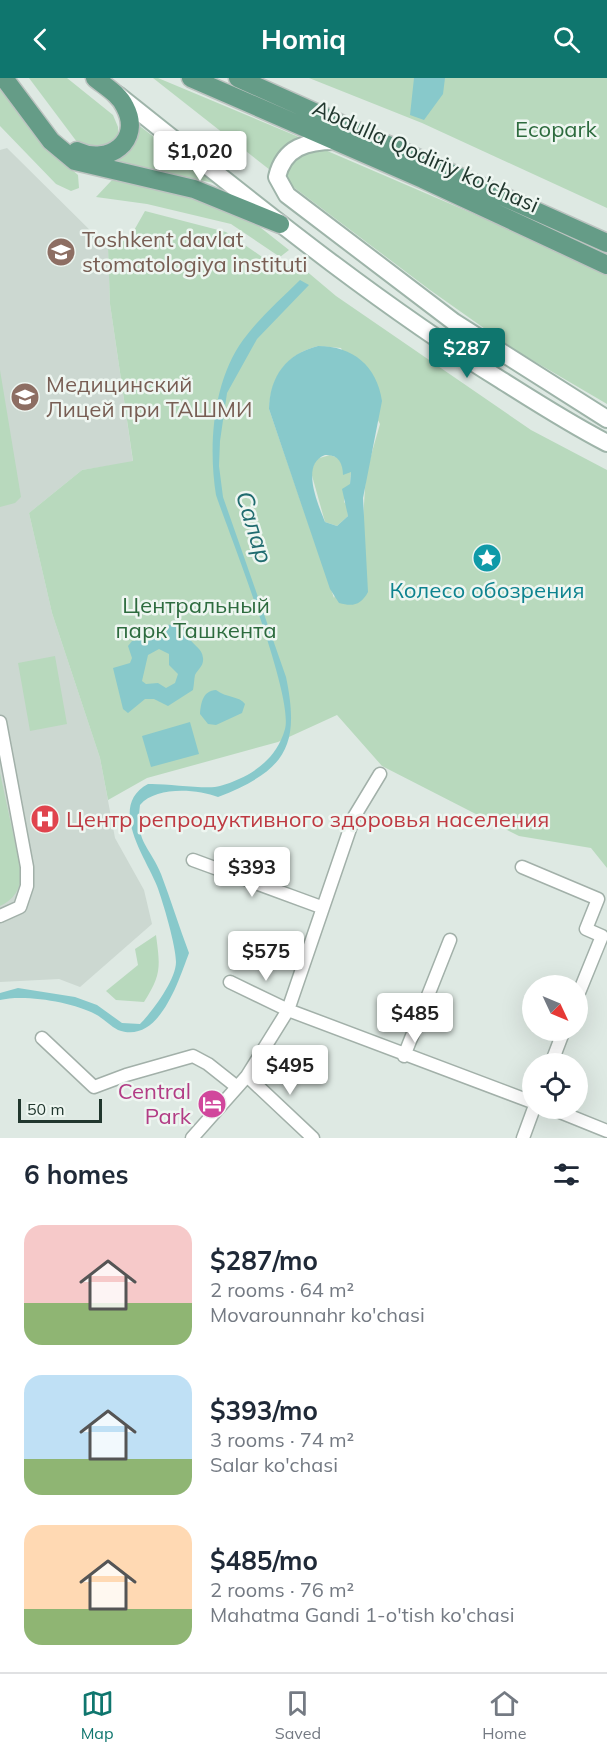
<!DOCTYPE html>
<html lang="en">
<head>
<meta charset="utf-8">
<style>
  body { margin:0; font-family:Mulish,sans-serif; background:#f2f2f3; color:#1f2937; height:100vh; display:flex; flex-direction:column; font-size:22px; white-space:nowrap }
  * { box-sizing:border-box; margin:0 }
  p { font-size:20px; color:#747a83 }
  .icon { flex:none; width:33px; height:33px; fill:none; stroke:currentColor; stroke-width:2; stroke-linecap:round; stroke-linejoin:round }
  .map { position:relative; height:1060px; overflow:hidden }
  .drawer { display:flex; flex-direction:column; background:#fff; flex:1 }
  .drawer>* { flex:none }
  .needle { width:39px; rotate:134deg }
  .tools { position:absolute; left:522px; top:897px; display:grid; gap:12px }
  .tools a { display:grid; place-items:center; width:66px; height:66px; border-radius:50%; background:#fff; box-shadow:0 6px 24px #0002; font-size:30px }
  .scale { position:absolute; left:18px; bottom:15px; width:84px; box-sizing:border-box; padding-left:6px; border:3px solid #21372e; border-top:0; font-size:16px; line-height:21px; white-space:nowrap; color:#21372e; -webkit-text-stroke:4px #eef6f1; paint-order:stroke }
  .price { position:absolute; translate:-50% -51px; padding:0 14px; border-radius:6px; background:#fff; color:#222; font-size:20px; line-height:39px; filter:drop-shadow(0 2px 3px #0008) }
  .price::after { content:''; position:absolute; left:50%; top:36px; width:18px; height:14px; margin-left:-9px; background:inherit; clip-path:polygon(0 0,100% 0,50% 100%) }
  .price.current { background:#0f766e; color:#fff }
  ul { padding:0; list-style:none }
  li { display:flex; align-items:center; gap:18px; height:150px; padding:0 24px }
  li span { display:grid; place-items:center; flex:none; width:168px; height:120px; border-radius:18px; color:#555 }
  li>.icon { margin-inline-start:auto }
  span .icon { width:72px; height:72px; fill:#fffc; stroke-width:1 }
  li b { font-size:26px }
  h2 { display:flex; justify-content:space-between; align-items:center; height:72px; padding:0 24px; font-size:26px }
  header { display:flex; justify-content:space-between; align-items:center; height:78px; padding:0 24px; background:#0f766e; color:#fff; font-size:27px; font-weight:700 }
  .tab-bar { display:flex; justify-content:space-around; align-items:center; height:84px; border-top:2px solid #e0e1e3; background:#fff; font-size:16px; color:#747a83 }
  .tab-bar a { display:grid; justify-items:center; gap:3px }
  .tab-bar .current { color:#0f766e }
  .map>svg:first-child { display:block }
  .built { fill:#ccd8d1 }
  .green { fill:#b8d9bd; fill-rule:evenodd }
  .water { fill:#88c9cb; fill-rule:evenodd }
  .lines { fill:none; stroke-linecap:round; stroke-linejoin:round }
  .street-casing { stroke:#a2b0a9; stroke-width:15 }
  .secondary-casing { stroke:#9eb4a9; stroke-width:20 }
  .primary-casing { stroke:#bcc3c0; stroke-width:21 }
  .street { stroke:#fff; stroke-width:12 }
  .secondary { stroke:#fff; stroke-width:16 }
  .primary { stroke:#659c87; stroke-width:18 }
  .labels { text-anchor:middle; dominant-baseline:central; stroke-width:5; stroke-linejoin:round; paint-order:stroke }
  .park-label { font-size:22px; fill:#2d6b3e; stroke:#eef6f1 }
  .street-label { font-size:22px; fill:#21372e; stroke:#eef6f1 }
  .education-label { font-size:22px; fill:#785e54; stroke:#eef6f1; text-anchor:start }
  .culture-label { font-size:22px; fill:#0d838f; stroke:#eef6f1 }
  .health-label { font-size:22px; fill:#be3a42; stroke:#eef6f1; text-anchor:start }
  .hotel-label { font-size:22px; fill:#b23c85; stroke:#eef6f1; text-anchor:end }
  .water-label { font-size:24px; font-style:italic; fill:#1f6b6f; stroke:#eef6f1 }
</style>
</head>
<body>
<header><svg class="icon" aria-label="back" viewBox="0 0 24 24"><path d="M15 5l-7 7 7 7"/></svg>Homiq<svg class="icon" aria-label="search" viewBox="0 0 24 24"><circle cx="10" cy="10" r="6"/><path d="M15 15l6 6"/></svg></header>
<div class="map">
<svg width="607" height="1060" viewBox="0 0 607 1060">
  <rect width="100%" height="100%" fill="#dee9e3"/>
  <path class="built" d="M 7,70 L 108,170 L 110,226 L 133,384 L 82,392 L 29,435 L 52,535 L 100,680 L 115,760 L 144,812 L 152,846 L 80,909 L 59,901 L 0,904 L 0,72 Z"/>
  <path class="green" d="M 29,0 L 67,0 L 113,37 L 118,49 L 118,58 L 107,70 L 89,69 L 77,64 Z
    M 153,0 L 158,0 L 306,62 L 272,88 L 270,92 Z
    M 309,0 L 607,0 L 607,130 L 422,45 Z
    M 0,10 L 61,82 L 78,97 L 79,110 L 71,113 L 56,106 L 0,48 Z
    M 137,46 L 214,105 L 109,83 C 129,80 132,63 137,46 Z
    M 325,72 L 607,193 L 607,326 L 515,272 L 430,212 L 284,102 C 288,81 306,74 325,72 Z
    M 112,102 L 210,124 L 256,146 L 289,172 L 280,179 L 231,146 L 147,126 L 96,119 Z
    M 145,133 L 226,154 L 281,192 L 298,186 L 336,218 L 531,352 L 607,392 L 607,790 L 591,770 L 519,758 L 382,688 L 337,637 L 278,664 L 147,700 L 108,722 L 100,680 L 52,535 L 29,435 L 82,392 L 133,383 L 110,226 L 108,170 L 120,163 L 128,163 ZM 318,268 L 341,270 L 380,346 L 366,395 L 363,442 L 334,520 L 269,331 C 271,299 286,276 318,268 Z
    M 0,292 L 21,419 L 15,425 L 0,429 Z
    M 330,377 L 338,380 L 346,393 L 351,393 L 350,407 L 345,411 L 344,424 L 347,427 L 348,438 L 337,448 L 325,444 L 311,394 L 316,381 Z
    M 55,578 L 67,646 L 30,653 L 18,585 Z
    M 0,695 L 22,797 C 20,811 14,822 0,828 Z
    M 156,857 C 160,888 162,896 144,924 L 116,922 L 106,913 L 138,887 L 135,871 Z"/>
  <path class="water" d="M 414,0 L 445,0 L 443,16 L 424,42 L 410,37 Z
    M 300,202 L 309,207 L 257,261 L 227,315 L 220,363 L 219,388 L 223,419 L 286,599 C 301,670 284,693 218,719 C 197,711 156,708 140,727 C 135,765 149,767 161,796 C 171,822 179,849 189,875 C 178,904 159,967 118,952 C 110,948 103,940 95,936 C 73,924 24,916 0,922 L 0,915 L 18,910 L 75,919 L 97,927 L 122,945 L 140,946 C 152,934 176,902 176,884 C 176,868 163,824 157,808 C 146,780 107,728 148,706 C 165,705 208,712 220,708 C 250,699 276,683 285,651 C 294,618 230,458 216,417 C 208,368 213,303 243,262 C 259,240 281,221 300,202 Z
    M 318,268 C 353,268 377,288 382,323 L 363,420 L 368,514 C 361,527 353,529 339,525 L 330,511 L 269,331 C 270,298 286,276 318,268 ZM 325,377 C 338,376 343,385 343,397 L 351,394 L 350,406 L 342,411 L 348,438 L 337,448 L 325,444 C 318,426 300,386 325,377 Z
    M 168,547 C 182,546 185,551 190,561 C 194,568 202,570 203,580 C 204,588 198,591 195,597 C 194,602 194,607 193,612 L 168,628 L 154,621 L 145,621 L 128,635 L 123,631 L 113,590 L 130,585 L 132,580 L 128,568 L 132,563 L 152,560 ZM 159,571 L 169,576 L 169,587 L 178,596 L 175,605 L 166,610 L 158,605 L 146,606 L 142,603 L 148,577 Z
    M 216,612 C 226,620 240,618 245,626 L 242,635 L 216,647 L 208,646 L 200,636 C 201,624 203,613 216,612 Z
    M 190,644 L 199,676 L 151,689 L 142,658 Z"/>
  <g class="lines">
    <g class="street-casing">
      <path id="street" d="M 0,644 L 27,789 L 27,808 L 20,829 L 0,838
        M 193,782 L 321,829
        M 522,789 L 598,821 L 586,851 L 602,858 L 578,917
        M 230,904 L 288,932 L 532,1024
        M 42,960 L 94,1009 L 126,997 L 193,978 L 208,986 L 237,1009
        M 404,978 L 450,862
        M 551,986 L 564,952
        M 247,998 L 313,1060
        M 550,1030 L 607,1053
        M 192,1060 L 247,998 L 288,932 L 354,739 L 380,696
        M 523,1060 L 534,1030"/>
    </g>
    <g class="secondary-casing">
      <path id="secondary" d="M 118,17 C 243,116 366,218 501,302 C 536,324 570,346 607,365
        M 335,63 C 307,63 284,69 277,99 L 287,117 L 454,244 L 607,341"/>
    </g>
    <g class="primary-casing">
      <path id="primary" d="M 4,0 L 51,63 L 75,83 L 194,111 L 280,146
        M 191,0 L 423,101 L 607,187
        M 238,0 L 607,165
        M 77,73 C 108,88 143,63 125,29 C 119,16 106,9 95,0"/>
    </g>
    <use href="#street" class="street"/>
    <use href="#secondary" class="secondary"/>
    <use href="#primary" class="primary"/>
  </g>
  <defs>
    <g id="university-disc" transform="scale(1.5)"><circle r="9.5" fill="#8d6e63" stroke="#eef6f1"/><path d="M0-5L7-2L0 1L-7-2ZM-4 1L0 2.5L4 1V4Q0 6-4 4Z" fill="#fff"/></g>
    <g id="sight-disc" transform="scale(1.5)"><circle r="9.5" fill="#0f9aa8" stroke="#eef6f1"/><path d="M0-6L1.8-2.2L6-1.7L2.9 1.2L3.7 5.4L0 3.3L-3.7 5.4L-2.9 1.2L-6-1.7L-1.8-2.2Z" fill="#fff"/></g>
    <g id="hospital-disc" transform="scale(1.5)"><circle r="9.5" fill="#e0444e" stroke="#eef6f1"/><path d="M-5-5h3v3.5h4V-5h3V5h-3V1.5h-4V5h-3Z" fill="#fff"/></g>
    <g id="hotel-disc" transform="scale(1.5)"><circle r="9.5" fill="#d1479c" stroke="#eef6f1"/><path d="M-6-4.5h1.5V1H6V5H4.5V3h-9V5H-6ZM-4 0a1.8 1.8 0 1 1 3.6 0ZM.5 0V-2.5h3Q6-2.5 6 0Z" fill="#fff"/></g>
  </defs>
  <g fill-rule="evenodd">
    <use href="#university-disc" x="61" y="174"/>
    <use href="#university-disc" x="25" y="319"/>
    <use href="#sight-disc" x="487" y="480"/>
    <use href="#hospital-disc" x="45" y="741"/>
    <use href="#hotel-disc" x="212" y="1026"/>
  </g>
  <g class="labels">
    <g class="park-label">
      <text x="556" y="51">Ecopark</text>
      <text x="196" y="527">Центральный<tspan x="196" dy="25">парк Ташкента</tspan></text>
    </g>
    <g class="street-label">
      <text transform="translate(426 78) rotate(24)">Abdulla Qodiriy ko'chasi</text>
    </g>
    <g class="education-label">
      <text x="82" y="161">Toshkent davlat<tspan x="82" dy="25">stomatologiya instituti</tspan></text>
      <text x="46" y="306">Медицинский<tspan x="46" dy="25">Лицей при ТАШМИ</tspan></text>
    </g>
    <g class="culture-label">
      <text x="487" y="512">Колесо обозрения</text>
    </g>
    <g class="health-label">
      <text x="66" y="741">Центр репродуктивного здоровья населения</text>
    </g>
    <g class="hotel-label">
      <text x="191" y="1013">Central<tspan x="191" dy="25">Park</tspan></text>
    </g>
    <g class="water-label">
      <text transform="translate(255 449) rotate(73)">Салар</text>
    </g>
  </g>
</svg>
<div class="tools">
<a><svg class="needle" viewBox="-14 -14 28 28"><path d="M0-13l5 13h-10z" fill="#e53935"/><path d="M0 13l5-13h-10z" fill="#747a83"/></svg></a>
<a><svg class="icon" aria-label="locate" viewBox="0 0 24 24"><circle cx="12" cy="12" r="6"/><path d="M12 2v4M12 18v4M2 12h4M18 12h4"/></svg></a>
</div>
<div class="scale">50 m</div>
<b class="price" style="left:200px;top:104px">$1,020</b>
<b class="price current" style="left:467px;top:301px">$287</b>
<b class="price" style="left:252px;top:820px">$393</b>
<b class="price" style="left:266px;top:904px">$575</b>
<b class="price" style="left:415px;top:966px">$485</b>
<b class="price" style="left:290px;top:1018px">$495</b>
</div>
<section class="drawer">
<h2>6 homes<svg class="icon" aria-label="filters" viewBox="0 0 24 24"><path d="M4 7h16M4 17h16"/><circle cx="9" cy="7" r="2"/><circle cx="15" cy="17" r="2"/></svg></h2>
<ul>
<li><span style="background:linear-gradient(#f6c9c9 65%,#8fb573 0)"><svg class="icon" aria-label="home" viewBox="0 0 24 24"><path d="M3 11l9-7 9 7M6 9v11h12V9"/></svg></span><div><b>$287/mo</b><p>2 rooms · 64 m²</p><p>Movarounnahr ko'chasi</p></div></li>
<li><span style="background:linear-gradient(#bfe0f5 70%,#8fb573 0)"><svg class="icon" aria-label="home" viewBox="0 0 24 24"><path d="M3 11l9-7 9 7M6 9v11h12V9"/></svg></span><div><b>$393/mo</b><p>3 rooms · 74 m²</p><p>Salar ko'chasi</p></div></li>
<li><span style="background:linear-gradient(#ffd9b3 70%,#8fb573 0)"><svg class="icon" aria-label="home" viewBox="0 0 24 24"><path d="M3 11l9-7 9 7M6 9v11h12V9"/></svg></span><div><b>$485/mo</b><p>2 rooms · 76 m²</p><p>Mahatma Gandi 1-o'tish ko'chasi</p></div></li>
</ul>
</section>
<nav class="tab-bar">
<a class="current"><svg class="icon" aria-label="map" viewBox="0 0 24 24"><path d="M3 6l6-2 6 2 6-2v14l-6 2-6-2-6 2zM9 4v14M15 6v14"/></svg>Map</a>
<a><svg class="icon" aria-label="saved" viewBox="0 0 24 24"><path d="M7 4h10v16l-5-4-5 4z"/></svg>Saved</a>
<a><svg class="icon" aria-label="home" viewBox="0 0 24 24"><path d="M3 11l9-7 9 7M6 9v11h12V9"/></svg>Home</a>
</nav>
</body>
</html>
